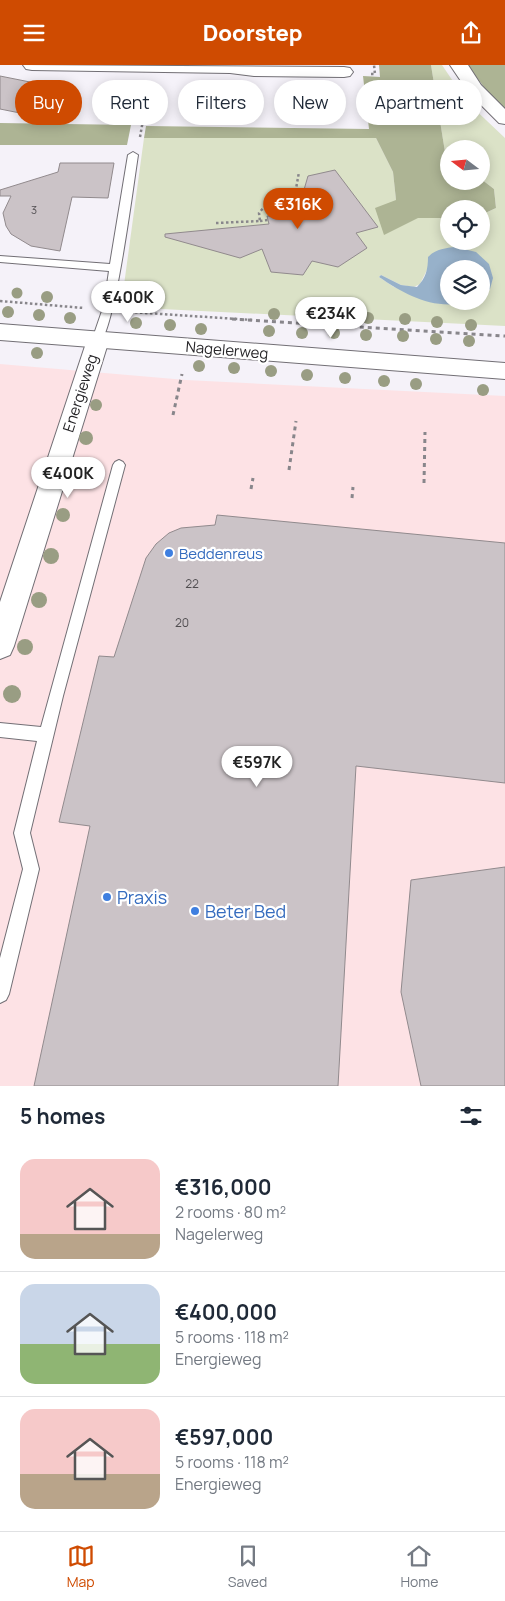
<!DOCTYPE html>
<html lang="en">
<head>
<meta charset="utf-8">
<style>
  body { margin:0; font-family:Manrope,sans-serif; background:#f6f6f7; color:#1f2937; height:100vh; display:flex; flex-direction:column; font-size:19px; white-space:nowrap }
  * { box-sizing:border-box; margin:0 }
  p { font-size:16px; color:#747a83 }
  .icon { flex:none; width:28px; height:28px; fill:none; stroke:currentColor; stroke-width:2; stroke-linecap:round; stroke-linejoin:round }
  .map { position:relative; height:1021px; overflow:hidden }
  .panel { display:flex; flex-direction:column; background:#fff; flex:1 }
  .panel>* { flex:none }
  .hud { position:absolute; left:15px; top:15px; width:475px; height:45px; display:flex; gap:10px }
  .needle { width:32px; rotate:286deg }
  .fabs { position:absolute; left:440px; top:75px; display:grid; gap:10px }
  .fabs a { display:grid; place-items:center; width:50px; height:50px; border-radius:50%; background:#fff; box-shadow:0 2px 12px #0003; font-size:25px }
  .price { position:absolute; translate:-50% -42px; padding:0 11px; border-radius:18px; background:#fff; color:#222; font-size:16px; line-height:32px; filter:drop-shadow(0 1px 2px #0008) }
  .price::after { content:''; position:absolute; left:50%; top:30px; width:15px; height:11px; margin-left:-8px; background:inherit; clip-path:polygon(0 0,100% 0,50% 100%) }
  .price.selected { background:#cf4b01; color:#fff }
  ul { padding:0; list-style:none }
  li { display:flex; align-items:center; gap:15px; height:125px; padding:0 20px }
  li+li { border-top:1px solid #e0e1e3 }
  li span { display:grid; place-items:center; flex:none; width:140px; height:100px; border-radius:15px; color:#555 }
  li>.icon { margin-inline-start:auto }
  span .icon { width:60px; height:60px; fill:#fffc; stroke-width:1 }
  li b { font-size:21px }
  h2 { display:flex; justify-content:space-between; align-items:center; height:60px; padding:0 20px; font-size:21px }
  .pill { padding:0 18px; border-radius:22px; background:#fff; box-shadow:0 2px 12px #0003; font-size:18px; line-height:45px }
  .pill.selected { background:#cf4b01; color:#fff }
  header { display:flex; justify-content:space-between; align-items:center; height:65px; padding:0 20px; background:#cf4b01; color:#fff; font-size:22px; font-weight:800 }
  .tab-bar { display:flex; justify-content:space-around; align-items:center; height:70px; border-top:1px solid #e0e1e3; background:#fff; font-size:14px; color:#747a83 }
  .tab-bar a { display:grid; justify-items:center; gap:2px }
  .tab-bar .selected { color:#cf4b01 }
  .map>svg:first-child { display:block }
  .industrial { fill:#fde2e5 }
  .green { fill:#dbe2c7; fill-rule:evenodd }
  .forest { fill:#adb494 }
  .water { fill:#97b1ca }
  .building { fill:#cbc3c7; stroke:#918a8d }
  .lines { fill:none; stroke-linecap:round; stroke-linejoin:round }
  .lane-casing { stroke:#726f75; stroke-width:2 }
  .street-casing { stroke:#726f75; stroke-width:2 }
  .secondary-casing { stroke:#726f75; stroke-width:2 }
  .path-far1 { stroke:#88868b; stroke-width:2.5; stroke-dasharray:2.5 2.5; stroke-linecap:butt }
  .path { stroke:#88868b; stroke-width:3; stroke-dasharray:4 4; stroke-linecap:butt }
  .lane { fill:#fff; fill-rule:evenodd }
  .street { fill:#fff; fill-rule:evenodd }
  .secondary { fill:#fff; fill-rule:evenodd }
  .tree { fill:#999d83 }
  .shop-dot { fill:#3f7fe0; stroke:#fff; stroke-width:2 }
  .labels { text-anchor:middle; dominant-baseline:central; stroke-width:4.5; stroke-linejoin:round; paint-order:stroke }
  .far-number-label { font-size:11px; fill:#504d50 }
  .number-label { font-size:12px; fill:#504d50 }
  .street-label { font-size:15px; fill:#272629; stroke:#fff }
  .shop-label { font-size:15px; fill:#366cbe; stroke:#fff; text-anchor:start }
  .near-shop-label { font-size:18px; fill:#366cbe; stroke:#fff; text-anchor:start }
</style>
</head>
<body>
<header><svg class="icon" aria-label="menu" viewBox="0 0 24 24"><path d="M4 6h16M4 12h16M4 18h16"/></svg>Doorstep<svg class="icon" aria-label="share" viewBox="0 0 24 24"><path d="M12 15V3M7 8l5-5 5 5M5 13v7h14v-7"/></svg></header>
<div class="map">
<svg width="505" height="1021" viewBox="0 0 505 1021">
  <rect width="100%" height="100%" fill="#f5f2f9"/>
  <path class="industrial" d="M 0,299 L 186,315 L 505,331 L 505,1021 L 0,1021 Z"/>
  <path class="green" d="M 431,0 L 442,0 L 467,37 L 505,73 L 505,261 L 121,242 L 144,73 L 376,73 L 393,107 L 396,135 L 418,153 L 449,153 L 449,176 L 481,176 L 481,150 L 496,143 L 494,124 L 481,114 L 481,84 L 449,84 L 449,90 L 445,87 ZM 489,199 L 490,224 L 481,232 L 481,236 L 470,236 L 458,240 L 394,222 L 379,212 L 381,210 L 401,220 L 414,222 L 420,219 L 428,203 Z"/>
  <path class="forest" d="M 379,0 L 431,0 L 445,87 L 449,90 L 449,116 L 481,116 L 481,114 L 494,124 L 496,143 L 481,150 L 481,144 L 449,144 L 449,153 L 418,153 L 384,170 L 375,143 L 396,135 L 393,107 L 376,73 L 144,73 L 146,61 L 369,64 L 363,11 L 380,12 Z
    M 467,0 L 505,0 L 505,44 L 491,31 Z
    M 0,58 L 131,60 L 127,80 L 0,80 Z"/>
  <path class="water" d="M 456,182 L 476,187 L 489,199 L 493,213 L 490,224 L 481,232 L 481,204 L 449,204 L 449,236 L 470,236 C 437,247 405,230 379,212 L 381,210 L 401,220 L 417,222 C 426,213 428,204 428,192 C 436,184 445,183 456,182 Z"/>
  <path class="building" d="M 0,11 L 45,20 L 20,48 L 0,44 Z
    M 60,98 L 114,98 L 108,133 L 72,132 L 60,186 L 31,181 L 11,169 L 6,161 L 3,148 L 11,131 L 0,131 L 0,125 L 58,107 Z
    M 335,105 L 378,162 L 356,168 L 367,183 L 338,202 L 312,196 L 303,210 L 271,207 L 262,184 L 240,193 L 165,172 L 165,169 L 269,159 L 267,151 L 287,152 L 286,140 L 299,142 L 308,111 Z
    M 217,450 L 505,478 L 505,718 L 356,701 L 338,1021 L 34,1021 L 90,761 L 59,757 L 99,591 L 114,592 L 146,493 L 156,479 L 169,468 L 181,463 L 215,460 Z
    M 505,802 L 505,1021 L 421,1021 L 401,927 L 411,815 Z"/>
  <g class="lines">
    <g class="lane-casing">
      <path id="lane" d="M 133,87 L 138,90 C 134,115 114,274 98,279 L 92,275 L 104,240 L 109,206 L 0,197 L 0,191 L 110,199 L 128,90 Z
        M 119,395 L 123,397 L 125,400 L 63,631 L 30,768 L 39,804 L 9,929 L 6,935 L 0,938 L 0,893 L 23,804 L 14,768 L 37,676 L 0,672 L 0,658 L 41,662 L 113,400 L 115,397 Z"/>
    </g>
    <g class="street-casing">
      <path id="street" d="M 23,0 L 344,2 L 350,3 L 353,7 L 350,11 L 344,12 L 254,11 L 230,8 L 32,5 L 26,4 Z
        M 98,267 L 106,269 L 109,275 L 14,581 L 10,590 L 0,594 L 0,537 L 87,275 L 90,269 Z"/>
    </g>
    <g class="secondary-casing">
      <path id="secondary" d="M 450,0 L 468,0 L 481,20 L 505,44 L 505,59 L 499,58 L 469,28 Z
        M 0,259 L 505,298 L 505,314 L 0,275 Z"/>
    </g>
    <path class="path-far1" d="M 371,9 L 375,9 L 374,0
      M 140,72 L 148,27
      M 260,156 L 268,155
      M 216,158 L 260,156 L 259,148 C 268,136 280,134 294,135 L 299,107
      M 0,236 L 84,243
      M 130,247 L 253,255"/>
    <path class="path" d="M 232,254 L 505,271
      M 173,350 L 182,309
      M 289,405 L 296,356
      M 424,418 L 425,367
      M 251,424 L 253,413
      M 352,433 L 353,422"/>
    <use href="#lane" class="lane"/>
    <use href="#street" class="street"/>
    <use href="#secondary" class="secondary"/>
  </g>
  <g class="tree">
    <circle cx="17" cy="228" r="5.5"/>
    <circle cx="47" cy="232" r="6"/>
    <circle cx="8" cy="247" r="6"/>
    <circle cx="274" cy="249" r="6"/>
    <circle cx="301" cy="249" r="6"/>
    <circle cx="39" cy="250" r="6"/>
    <circle cx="336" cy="250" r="6"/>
    <circle cx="70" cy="253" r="6"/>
    <circle cx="368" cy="253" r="6"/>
    <circle cx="405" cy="254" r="6"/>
    <circle cx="437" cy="257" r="6"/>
    <circle cx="136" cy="258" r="6"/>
    <circle cx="170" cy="260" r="6"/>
    <circle cx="471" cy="260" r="6"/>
    <circle cx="201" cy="264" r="6"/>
    <circle cx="269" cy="266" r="6"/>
    <circle cx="302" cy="268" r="6"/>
    <circle cx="334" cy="268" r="6"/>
    <circle cx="366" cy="270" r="6"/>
    <circle cx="403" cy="271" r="6"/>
    <circle cx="436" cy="274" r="6"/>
    <circle cx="469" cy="276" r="6"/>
    <circle cx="37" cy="288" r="6"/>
    <circle cx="199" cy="301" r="6"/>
    <circle cx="234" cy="303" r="6"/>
    <circle cx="271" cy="306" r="6"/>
    <circle cx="307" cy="310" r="6"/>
    <circle cx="345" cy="313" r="6"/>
    <circle cx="384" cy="316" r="6"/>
    <circle cx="416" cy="319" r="6"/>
    <circle cx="483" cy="325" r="6"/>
    <circle cx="96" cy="340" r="6"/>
    <circle cx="86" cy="373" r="7"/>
    <circle cx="76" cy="407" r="7"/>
    <circle cx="63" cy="450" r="7"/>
    <circle cx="51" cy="491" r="8"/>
    <circle cx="39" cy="535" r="8"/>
    <circle cx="25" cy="582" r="8"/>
    <circle cx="12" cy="629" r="9"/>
  </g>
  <g class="shop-dot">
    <circle cx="169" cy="488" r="5"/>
    <circle cx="107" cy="832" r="5"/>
    <circle cx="195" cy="846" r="5"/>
  </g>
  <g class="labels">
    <g class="far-number-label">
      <text x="34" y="144">3</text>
    </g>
    <g class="number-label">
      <text x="192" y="518">22</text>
      <text x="182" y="557">20</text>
    </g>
    <g class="street-label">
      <text transform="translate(227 285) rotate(5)">Nagelerweg</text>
      <text transform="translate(80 328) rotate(-72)">Energieweg</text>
    </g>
    <g class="shop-label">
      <text x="179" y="488">Beddenreus</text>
    </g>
    <g class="near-shop-label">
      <text x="117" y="832">Praxis</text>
      <text x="205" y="846">Beter Bed</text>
    </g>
  </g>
</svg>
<div class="fabs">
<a><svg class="needle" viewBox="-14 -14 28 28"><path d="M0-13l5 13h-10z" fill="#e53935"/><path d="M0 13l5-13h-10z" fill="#747a83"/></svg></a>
<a><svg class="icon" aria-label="locate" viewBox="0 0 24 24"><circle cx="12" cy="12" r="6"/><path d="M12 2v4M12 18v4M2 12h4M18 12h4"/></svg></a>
<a><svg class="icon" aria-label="layers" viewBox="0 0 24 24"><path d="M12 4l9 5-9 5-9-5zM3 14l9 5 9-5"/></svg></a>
</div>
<b class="price selected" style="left:298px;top:165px">€316K</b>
<b class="price" style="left:128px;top:258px">€400K</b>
<b class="price" style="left:331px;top:274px">€234K</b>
<b class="price" style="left:68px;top:434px">€400K</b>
<b class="price" style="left:257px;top:723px">€597K</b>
<div class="hud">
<a class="pill selected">Buy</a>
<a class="pill">Rent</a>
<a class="pill">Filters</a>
<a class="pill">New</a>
<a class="pill">Apartment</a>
</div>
</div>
<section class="panel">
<h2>5 homes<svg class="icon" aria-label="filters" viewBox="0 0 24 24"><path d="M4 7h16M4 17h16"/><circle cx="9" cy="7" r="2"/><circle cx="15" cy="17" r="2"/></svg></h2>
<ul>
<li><span style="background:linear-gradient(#f6c9c9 75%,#b9a48a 0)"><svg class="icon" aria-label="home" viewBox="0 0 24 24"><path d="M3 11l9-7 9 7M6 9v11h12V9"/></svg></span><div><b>€316,000</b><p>2 rooms · 80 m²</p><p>Nagelerweg</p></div></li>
<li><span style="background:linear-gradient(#c9d6e8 60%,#8fb573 0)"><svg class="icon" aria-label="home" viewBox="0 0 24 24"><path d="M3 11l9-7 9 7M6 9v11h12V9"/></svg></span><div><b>€400,000</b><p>5 rooms · 118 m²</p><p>Energieweg</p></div></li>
<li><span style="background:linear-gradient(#f6c9c9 65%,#b9a48a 0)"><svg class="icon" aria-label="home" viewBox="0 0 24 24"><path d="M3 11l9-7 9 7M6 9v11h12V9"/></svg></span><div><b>€597,000</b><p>5 rooms · 118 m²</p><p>Energieweg</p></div></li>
</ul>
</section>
<nav class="tab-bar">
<a class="selected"><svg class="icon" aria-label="map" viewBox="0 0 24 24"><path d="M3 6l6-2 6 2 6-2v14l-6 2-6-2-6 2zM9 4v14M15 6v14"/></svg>Map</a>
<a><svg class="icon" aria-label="saved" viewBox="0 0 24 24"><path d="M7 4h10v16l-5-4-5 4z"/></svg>Saved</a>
<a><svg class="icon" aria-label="home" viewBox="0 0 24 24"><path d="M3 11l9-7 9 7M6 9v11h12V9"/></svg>Home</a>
</nav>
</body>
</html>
